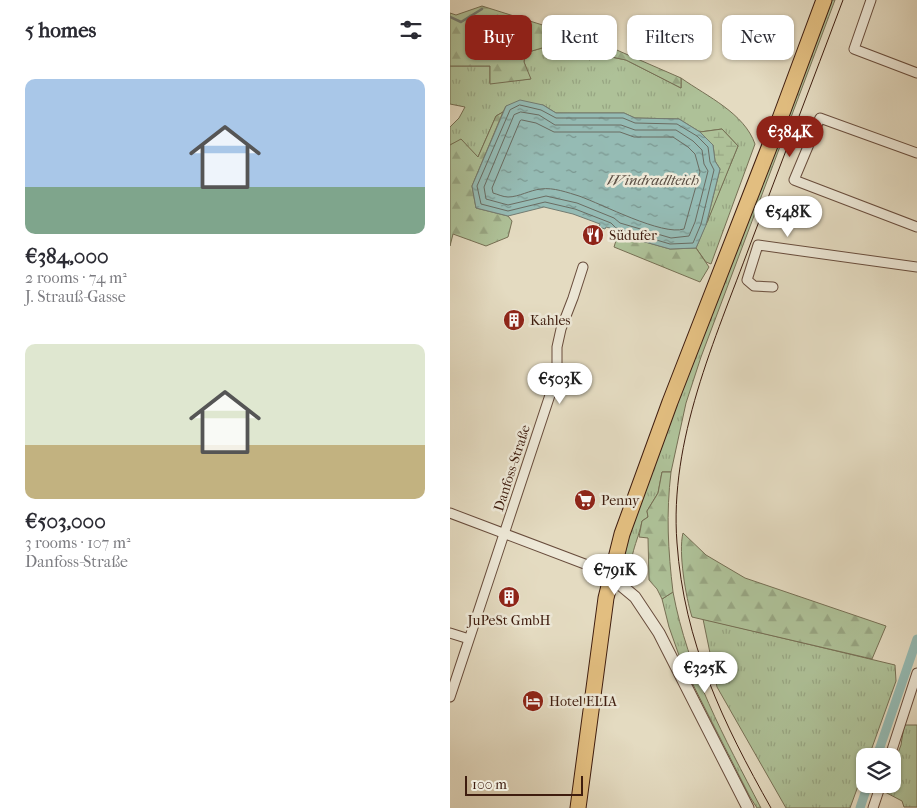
<!DOCTYPE html>
<html lang="en">
<head>
<meta charset="utf-8">
<style>
  body { margin:0; font-family:"IM FELL French Canon",serif; background:#f2f2f3; color:#2b2b33; height:100vh; display:flex; flex-direction:column; font-size:19px; white-space:nowrap }
  * { box-sizing:border-box; margin:0 }
  p { font-size:16px; color:#7c7c81 }
  .icon { flex:none; width:28px; height:28px; fill:none; stroke:currentColor; stroke-width:2; stroke-linecap:round; stroke-linejoin:round }
  .map { position:relative; flex:1; overflow:hidden }
  .side { display:flex; flex-direction:column; background:#fff; width:450px }
  .side>* { flex:none }
  .top-card { position:absolute; left:15px; top:15px; width:376px; height:45px; display:flex; gap:10px }
  .fabs { position:absolute; left:406px; top:748px; display:grid; gap:10px }
  .fabs a { display:grid; place-items:center; width:45px; height:45px; border-radius:10px; background:#fff; box-shadow:0 1px 4px #0004; font-size:25px }
  .scale { position:absolute; left:15px; bottom:12px; width:118px; box-sizing:border-box; padding-left:5px; border:2px solid #3f1d0f; border-top:0; font-size:14px; line-height:18px; white-space:nowrap; color:#3f1d0f; -webkit-text-stroke:4px #ede8d7; paint-order:stroke }
  .price { position:absolute; translate:-50% -42px; padding:0 11px; border-radius:18px; background:#fff; color:#222; font-size:16px; line-height:32px; filter:drop-shadow(0 1px 2px #0008) }
  .price::after { content:''; position:absolute; left:50%; top:30px; width:15px; height:11px; margin-left:-8px; background:inherit; clip-path:polygon(0 0,100% 0,50% 100%) }
  .price.current { background:#8f2418; color:#fff }
  ul { padding:0; list-style:none }
  li { display:grid; align-content:center; gap:10px; height:265px; padding:0 25px }
  li span { display:grid; place-items:center; height:155px; border-radius:10px; color:#555 }
  li>.icon { margin-inline-start:auto }
  span .icon { width:90px; height:90px; fill:#fffc; stroke-width:1 }
  li b { font-size:21px }
  h2 { display:flex; justify-content:space-between; align-items:center; height:60px; padding:0 25px; font-size:21px }
  .pill { padding:0 18px; border-radius:10px; background:#fff; box-shadow:0 1px 4px #0004; font-size:18px; line-height:45px }
  .pill.current { background:#8f2418; color:#fff }
  main { display:flex; flex:1; min-height:0 }
  .map>svg:first-child { display:block }
  .grass { fill:url(#grass-tufts); stroke:#766f54 }
  .forest { fill:url(#forest-firs); stroke:#766f54 }
  .wetland { fill:url(#wetland-marsh); stroke:#766f54 }
  .water { fill:url(#water-ripples); stroke:#737c72 }
  .lines { fill:none; stroke-linecap:round; stroke-linejoin:round }
  .shore { stroke:#6a6c62; stroke-width:1 }
  .stream { stroke:#737c72; stroke-width:2.5 }
  .canal { stroke:#95bbb4; stroke-width:9 }
  .minor-casing { stroke:#684c3c; stroke-width:11 }
  .tertiary-casing { stroke:#684c3c; stroke-width:13 }
  .primary-casing { stroke:#3f1d0f; stroke-width:17 }
  .minor { stroke:#ede8d7; stroke-width:9 }
  .tertiary { stroke:#ede8d7; stroke-width:11 }
  .primary { stroke:#e2be80; stroke-width:15 }
  .tram { stroke:#3f1d0f; stroke-width:1 }
  .labels { text-anchor:middle; dominant-baseline:central; stroke-width:5; stroke-linejoin:round; paint-order:stroke }
  .poi-label { font-size:14px; fill:#3f1d0f; stroke:#ede8d7; text-anchor:start }
  .street-label { font-size:14px; fill:#3f1d0f; stroke:#ede8d7 }
  .water-label { font-size:15px; font-style:italic; fill:#594c41; stroke:#ede8d7 }
</style>
</head>
<body>
<main>
<section class="side">
<h2>5 homes<svg class="icon" aria-label="filters" viewBox="0 0 24 24"><path d="M4 7h16M4 17h16"/><circle cx="9" cy="7" r="2"/><circle cx="15" cy="17" r="2"/></svg></h2>
<ul>
<li><span style="background:linear-gradient(#a9c7e8 70%,#7fa58c 0)"><svg class="icon" aria-label="home" viewBox="0 0 24 24"><path d="M3 11l9-7 9 7M6 9v11h12V9"/></svg></span><div><b>€384,000</b><p>2 rooms · 74 m²</p><p>J. Strauß-Gasse</p></div></li>
<li><span style="background:linear-gradient(#dfe7d0 65%,#c2b280 0)"><svg class="icon" aria-label="home" viewBox="0 0 24 24"><path d="M3 11l9-7 9 7M6 9v11h12V9"/></svg></span><div><b>€503,000</b><p>3 rooms · 107 m²</p><p>Danfoss-Straße</p></div></li>
</ul>
</section>
<div class="map">
<svg width="467" height="808" viewBox="0 0 467 808">
  <defs>
    <pattern id="grass-tufts" width="24" height="20" patternUnits="userSpaceOnUse" patternTransform="scale(1.25)"><rect width="24" height="20" fill="#aec198"/><path d="M3 7l-1-3M5 7V3M7 7l1-3M15 17l-1-3M17 17v-4M19 17l1-3" fill="none" stroke="#97a582"/></pattern>
    <pattern id="forest-firs" width="22" height="20" patternUnits="userSpaceOnUse" patternTransform="scale(1.25)"><rect width="22" height="20" fill="#aec198"/><path d="M5 1l3.5 6h-7zM16 11l3.5 6h-7z" fill="#97a582"/></pattern>
    <pattern id="wetland-marsh" width="20" height="14" patternUnits="userSpaceOnUse" patternTransform="scale(1.25)"><rect width="20" height="14" fill="#aec198"/><path d="M1 5h8M5 5V1M11 12h8M15 12V8" fill="none" stroke="#97a582"/></pattern>
    <pattern id="water-ripples" width="26" height="14" patternUnits="userSpaceOnUse" patternTransform="scale(1.25)"><rect width="26" height="14" fill="#95bbb4"/><path d="M2 4q2-2 4 0t4 0M15 11q2-2 4 0t4 0" fill="none" stroke="#7b9791"/></pattern>
  </defs>
  <rect width="100%" height="100%" fill="#e4dbc1"/>
  <filter id="stains"><feTurbulence type="fractalNoise" baseFrequency=".004" numOctaves="4"/><feColorMatrix values="0 0 0 0 .2 0 0 0 0 .09 0 0 0 0 .02 0 0 0 .5 -.17"/></filter>
  <radialGradient id="worn" r=".72"><stop offset=".6" stop-color="#630" stop-opacity="0"/><stop offset="1" stop-color="#630" stop-opacity=".3"/></radialGradient>
  <path class="grass" d="M 379,0 L 385,0 L 251,357 L 236,403 L 221,472 L 212,472 L 208,493 L 197,511 L 198,517 L 192,521 C 188,543 176,558 184,581 L 179,581 L 172,558 L 180,531 L 226,405 Z
    M 126,45 L 152,55 L 176,60 L 231,88 L 231,78 C 258,97 294,113 305,144 L 261,264 L 256,262 L 246,248 L 288,146 L 272,129 L 250,132 L 229,119 L 185,118 L 174,113 L 106,113 L 93,105 L 56,106 L 53,112 L 46,116 L 28,157 L 11,140 L 0,145 L 0,127 L 9,118 L 15,107 L 0,104 L 0,66 L 40,66 L 40,83 L 80,79 L 74,62 L 75,53 L 92,48 Z
    M 223,592 C 238,672 274,737 311,808 L 307,808 L 300,797 L 231,661 L 219,627 L 212,599 Z
    M 253,619 L 445,665 L 446,681 L 419,756 L 415,756 L 415,767 L 400,808 L 336,808 L 267,687 Z
    M 454,725 L 467,725 L 467,807 L 454,807 L 452,801 L 433,791 L 436,784 L 442,784 L 443,766 L 451,745 Z"/>
  <path class="forest" d="M 32,6 L 153,44 L 231,78 L 231,88 L 176,60 L 152,55 L 139,60 L 125,45 L 92,48 L 75,53 L 74,62 L 81,79 L 40,84 L 40,66 L 0,66 L 0,13 L 6,15 Z
    M 53,112 L 22,186 L 26,208 L 58,216 L 62,221 L 58,237 L 36,246 L 3,234 L 0,246 L 0,145 L 11,139 L 28,157 L 46,116 Z
    M 168,234 L 220,249 L 246,248 L 259,267 L 250,282 L 164,247 Z
    M 212,472 L 221,472 C 216,514 218,550 223,592 L 212,599 L 207,589 L 199,580 L 198,538 L 189,537 L 192,521 L 198,517 L 197,511 L 208,493 Z
    M 233,533 L 256,555 L 295,578 L 436,626 L 422,659 L 242,617 C 236,598 228,552 233,533 Z"/>
  <path class="wetland" d="M 272,129 L 288,146 L 256,225 L 270,169 L 265,161 L 263,145 L 250,132 Z"/>
  <path class="water" d="M 70,100 L 93,105 L 106,113 L 174,113 L 185,118 L 229,119 L 250,132 L 263,145 L 265,161 L 270,169 L 256,225 L 246,248 L 220,249 L 159,232 L 160,228 L 156,227 L 155,229 L 149,227 L 150,224 L 123,214 L 94,207 L 58,216 L 26,208 L 22,186 L 56,106 Z"/>
  <g class="lines">
    <path class="shore" d="M 70,105 L 91,110 L 106,118 L 173,118 L 185,123 L 227,124 L 247,136 L 258,147 L 260,162 L 264,170 L 251,224 L 243,243 L 220,244 L 166,228 L 161,223 L 125,209 L 95,202 L 58,211 L 31,204 L 27,186 L 60,110 Z
      M 71,112 L 89,115 L 105,125 L 171,125 L 185,130 L 226,130 L 243,141 L 252,150 L 254,164 L 258,171 L 245,222 L 239,236 L 221,238 L 170,223 L 164,218 L 127,203 L 96,196 L 58,205 L 36,199 L 34,187 L 64,115 Z
      M 72,120 L 86,123 L 104,132 L 170,132 L 184,137 L 223,137 L 238,147 L 245,154 L 250,172 L 234,229 C 212,236 152,204 129,196 C 119,193 103,187 91,189 C 80,190 69,197 58,197 C 53,197 47,194 43,193 L 42,188 L 70,121 Z"/>
    <path class="stream" d="M 0,17 L 11,22 L 32,9"/>
    <path class="canal" d="M 427,756 L 467,639
      M 410,808 L 418,784"/>
    <g class="minor-casing">
      <path id="minor" d="M 421,0 L 404,49 L 467,73
        M 467,153 L 370,118 L 344,180 L 467,227
        M 323,287 L 304,286 L 297,280 L 308,245 L 467,267
        M 0,513 L 140,566 L 161,577
        M 0,633 L 19,639
        M 0,697 L 102,389 L 107,368 L 107,347 L 111,329 L 123,298 L 133,267
        M 440,756 L 467,673
        M 423,808 L 431,784"/>
    </g>
    <g class="tertiary-casing">
      <path id="tertiary" d="M 161,577 L 185,597 L 209,633 L 298,808"/>
    </g>
    <g class="primary-casing">
      <path id="primary" d="M 128,808 L 156,598 L 172,534 L 220,402 L 322,140 L 374,0"/>
    </g>
    <use href="#minor" class="minor"/>
    <use href="#tertiary" class="tertiary"/>
    <use href="#primary" class="primary"/>
    <path class="tram" d="M 321,808 C 273,723 234,642 227,543 C 219,440 265,340 300,245 C 331,164 362,82 393,0"/>
  </g>
  <defs>
    <g id="restaurant-disc" transform="scale(1.125)"><circle r="9.5" fill="#8f2418" stroke="#ede8d7"/><path d="M-5-6h1v4h1v-4h1v4h1v-4h1v5L-1.5 .5V6h-2V.5L-5-1ZM5-6V6H3V1.5H1.5Q1.5-4 5-6Z" fill="#fff"/></g>
    <g id="building-disc" transform="scale(1.125)"><circle r="9.5" fill="#8f2418" stroke="#ede8d7"/><path d="M-4-6H4V6H1V3H-1V6H-4ZM-2.5-4.3h1.7v1.8h-1.7ZM.8-4.3h1.7v1.8H.8ZM-2.5-1h1.7V.8h-1.7ZM.8-1h1.7V.8H.8Z" fill="#fff"/></g>
    <g id="supermarket-disc" transform="scale(1.125)"><circle r="9.5" fill="#8f2418" stroke="#ede8d7"/><path d="M-6-5.5h2.5l.6 2H6L4.5 2H-2.5L-4.4-4H-6ZM-1.5 3.2a1.3 1.3 0 1 0 .1 0ZM3 3.2a1.3 1.3 0 1 0 .1 0Z" fill="#fff"/></g>
    <g id="hotel-disc" transform="scale(1.125)"><circle r="9.5" fill="#8f2418" stroke="#ede8d7"/><path d="M-6-4.5h1.5V1H6V5H4.5V3h-9V5H-6ZM-4 0a1.8 1.8 0 1 1 3.6 0ZM.5 0V-2.5h3Q6-2.5 6 0Z" fill="#fff"/></g>
  </defs>
  <g fill-rule="evenodd">
    <use href="#restaurant-disc" x="143" y="235"/>
    <use href="#building-disc" x="64" y="320"/>
    <use href="#supermarket-disc" x="135" y="500"/>
    <use href="#building-disc" x="59" y="597"/>
    <use href="#hotel-disc" x="83" y="701"/>
  </g>
  <g class="labels">
    <g class="poi-label">
      <text x="159" y="235">Südufer</text>
      <text x="80" y="320">Kahles</text>
      <text x="151" y="500">Penny</text>
      <text x="59" y="620" text-anchor="middle">JuPeSt GmbH</text>
      <text x="99" y="701">Hotel ELIA</text>
    </g>
    <g class="street-label">
      <text transform="translate(62 468) rotate(-72)">Danfoss-Straße</text>
    </g>
    <g class="water-label">
      <text x="203" y="180">Windradlteich</text>
    </g>
  </g>
  <rect width="100%" height="100%" filter="url(#stains)"/>
  <rect width="100%" height="100%" fill="url(#worn)"/>
</svg>
<div class="fabs">
<a><svg class="icon" aria-label="layers" viewBox="0 0 24 24"><path d="M12 4l9 5-9 5-9-5zM3 14l9 5 9-5"/></svg></a>
</div>
<div class="scale">100 m</div>
<b class="price current" style="left:340px;top:158px">€384K</b>
<b class="price" style="left:338px;top:238px">€548K</b>
<b class="price" style="left:110px;top:405px">€503K</b>
<b class="price" style="left:165px;top:596px">€791K</b>
<b class="price" style="left:255px;top:694px">€325K</b>
<div class="top-card">
<a class="pill current">Buy</a>
<a class="pill">Rent</a>
<a class="pill">Filters</a>
<a class="pill">New</a>
</div>
</div>
</main>
</body>
</html>
